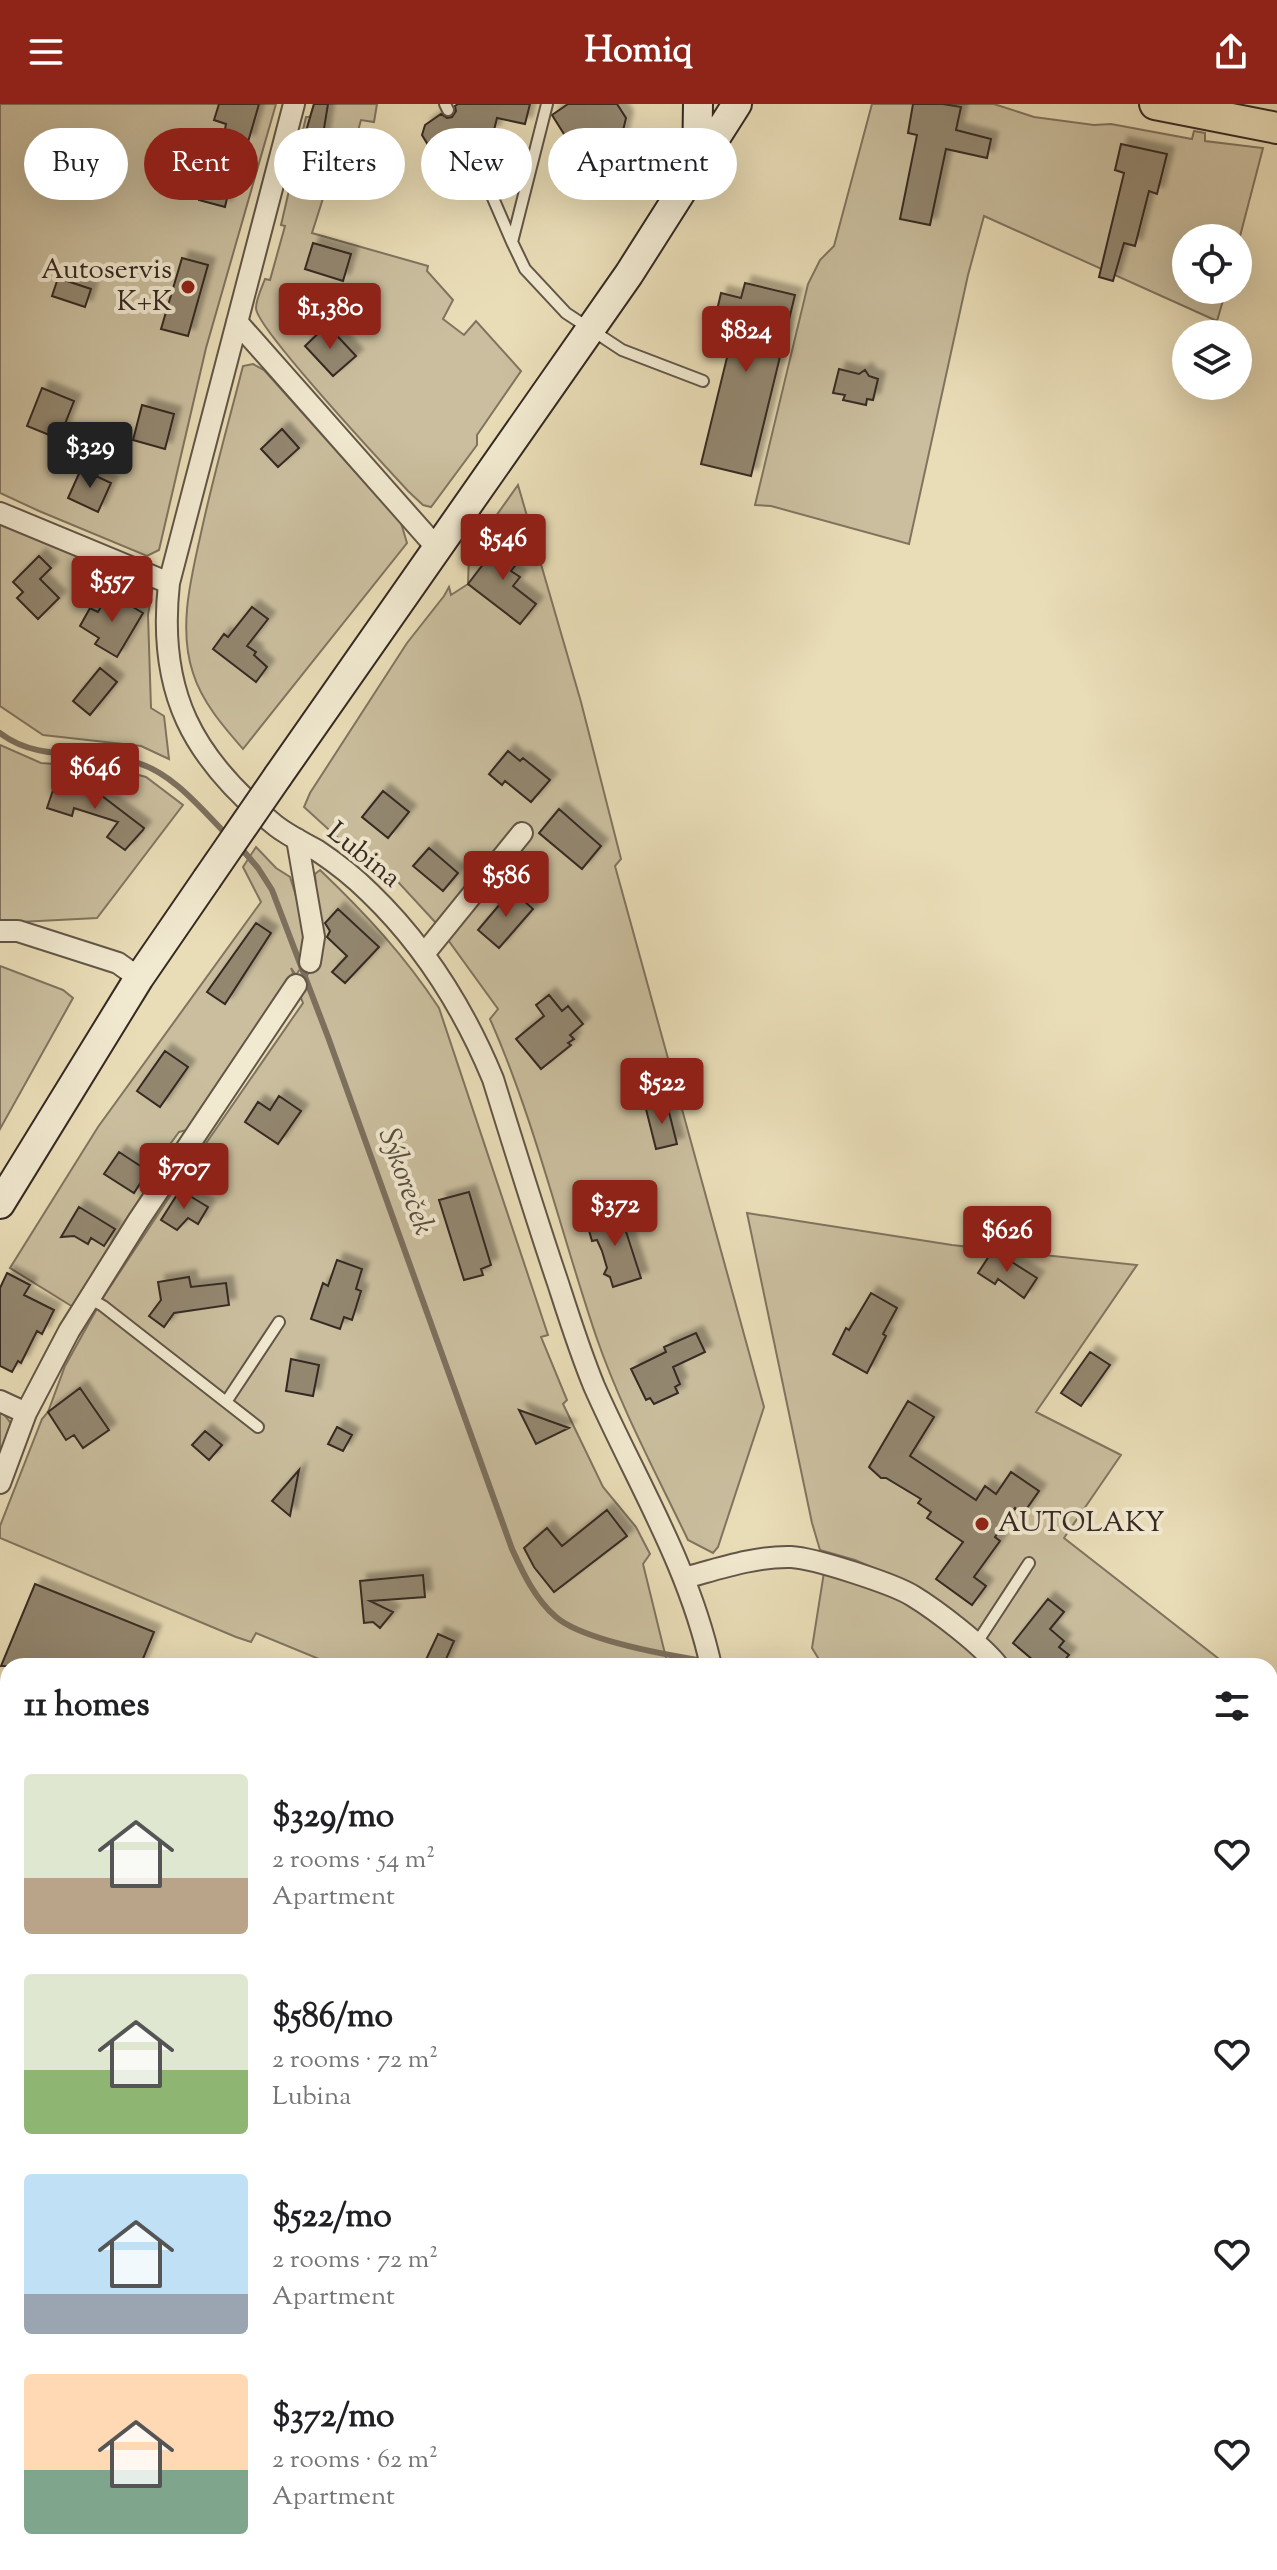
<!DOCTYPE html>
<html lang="en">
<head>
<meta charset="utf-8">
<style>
  body { margin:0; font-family:"Sorts Mill Goudy",serif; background:#f2f2f2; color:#202124; height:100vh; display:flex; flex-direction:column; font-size:30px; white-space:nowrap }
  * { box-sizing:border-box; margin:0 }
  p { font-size:26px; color:#757577 }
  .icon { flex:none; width:44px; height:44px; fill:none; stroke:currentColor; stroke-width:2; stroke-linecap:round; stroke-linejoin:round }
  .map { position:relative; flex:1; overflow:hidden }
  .drawer { position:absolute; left:0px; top:1554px; width:1278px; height:912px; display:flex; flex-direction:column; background:#fff; border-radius:24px 24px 0 0; box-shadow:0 8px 32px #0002 }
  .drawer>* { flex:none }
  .guide { position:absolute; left:24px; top:24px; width:800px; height:72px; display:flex; gap:16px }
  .tools { position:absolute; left:1172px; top:120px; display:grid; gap:16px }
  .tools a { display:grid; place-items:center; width:80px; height:80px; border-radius:50%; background:#fff; box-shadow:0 8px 32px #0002; font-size:40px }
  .price { position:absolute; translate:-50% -68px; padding:0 18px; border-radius:8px; background:#8f2418; color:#fff; font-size:26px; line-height:52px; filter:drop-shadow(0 2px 4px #0008) }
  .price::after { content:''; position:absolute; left:50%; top:48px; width:24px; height:18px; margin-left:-12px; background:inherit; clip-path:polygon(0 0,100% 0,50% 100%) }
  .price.active { background:#222; color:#fff }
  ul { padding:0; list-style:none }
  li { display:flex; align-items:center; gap:24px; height:200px; padding:0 24px }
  li span { display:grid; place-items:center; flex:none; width:224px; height:160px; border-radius:8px; color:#555 }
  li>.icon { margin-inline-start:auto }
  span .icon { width:96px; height:96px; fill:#fffc; stroke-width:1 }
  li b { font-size:34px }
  h2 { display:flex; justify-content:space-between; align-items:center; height:96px; padding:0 24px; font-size:34px }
  .pill { padding:0 28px; border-radius:36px; background:#fff; box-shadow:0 8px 32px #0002; font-size:28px; line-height:72px }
  .pill.active { background:#8f2418; color:#fff }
  header { display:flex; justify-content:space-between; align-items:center; height:104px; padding:0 24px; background:#8f2418; color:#fff; font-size:36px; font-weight:700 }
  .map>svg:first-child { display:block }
  .green { fill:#cabe9e; stroke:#807460; stroke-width:2 }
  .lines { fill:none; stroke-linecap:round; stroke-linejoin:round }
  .stream { stroke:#7c705e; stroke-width:6 }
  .building { fill:#938770; stroke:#352923; stroke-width:2; filter:url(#shadow) }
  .service-casing { stroke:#625648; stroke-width:14 }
  .minor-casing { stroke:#625648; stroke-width:24 }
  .secondary-casing { stroke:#352923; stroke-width:32 }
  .primary-casing { stroke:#352923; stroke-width:34 }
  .service { stroke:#f1e9d0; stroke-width:10 }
  .minor { stroke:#f1e9d0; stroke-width:20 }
  .secondary { stroke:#f1e9d0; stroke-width:28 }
  .primary { stroke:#e9ddb7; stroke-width:30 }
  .secondary-bridge-casing { stroke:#352923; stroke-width:32; stroke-linecap:butt }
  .secondary-bridge { stroke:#f1e9d0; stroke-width:28 }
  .poi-dot { fill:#8f2418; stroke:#f1e9d0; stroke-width:3 }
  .labels { text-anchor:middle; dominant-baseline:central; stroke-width:8; stroke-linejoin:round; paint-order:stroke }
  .poi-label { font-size:28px; fill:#352923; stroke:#f1e9d0; text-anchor:end }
  .street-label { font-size:28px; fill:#352923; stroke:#f1e9d0 }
  .water-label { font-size:30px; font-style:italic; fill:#594d40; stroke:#f1e9d0 }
</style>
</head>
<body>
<header><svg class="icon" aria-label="menu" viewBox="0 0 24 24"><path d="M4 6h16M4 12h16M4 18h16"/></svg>Homiq<svg class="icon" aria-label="share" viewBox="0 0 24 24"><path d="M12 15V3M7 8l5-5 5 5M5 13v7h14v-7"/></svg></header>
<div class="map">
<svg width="1277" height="2466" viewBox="0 0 1277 2466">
  <defs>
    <filter id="shadow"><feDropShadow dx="7" dy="-7" stdDeviation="2" flood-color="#0004"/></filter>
  </defs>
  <rect width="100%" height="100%" fill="#e9ddb7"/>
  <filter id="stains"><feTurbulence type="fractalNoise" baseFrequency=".0025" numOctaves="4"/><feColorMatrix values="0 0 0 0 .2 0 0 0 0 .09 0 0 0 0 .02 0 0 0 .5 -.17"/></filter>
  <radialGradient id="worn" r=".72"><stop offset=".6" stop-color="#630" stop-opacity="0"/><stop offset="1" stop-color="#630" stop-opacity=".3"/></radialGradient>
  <path class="green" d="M 0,0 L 276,0 L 206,244 L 159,446 L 147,452 L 39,407 L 0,389 Z
    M 314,0 L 377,0 L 374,18 L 361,16 L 351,52 L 338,47 L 312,129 L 428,162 L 427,167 L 453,196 L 443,215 L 464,231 L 476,217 L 521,267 L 477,331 L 477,341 L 431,403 L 423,401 L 408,387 C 387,364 255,223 256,204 C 256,195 262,183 265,175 L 270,176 L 285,122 L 281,121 L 306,13 L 310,13 Z
    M 872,0 L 994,0 L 1034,13 L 1094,21 L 1111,20 L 1192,35 L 1194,27 L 1205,29 L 1205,37 L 1263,44 L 1238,140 L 1238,134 L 1186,134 L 1186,186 L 1226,186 L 1217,217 L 984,112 L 968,171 L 909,440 L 771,402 L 755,401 L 808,180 L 820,156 L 834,142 Z
    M 253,260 L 264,266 L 401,419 L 407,439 L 243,645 C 223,622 202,598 193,569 C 178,524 191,474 201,429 C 213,373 229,317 243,262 Z
    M 518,381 L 581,598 L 621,755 L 615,762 L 764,1303 L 718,1443 L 713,1449 L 688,1436 C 656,1369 620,1302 596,1232 C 560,1126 535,1017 490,915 L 498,905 L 435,818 L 389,768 L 361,755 L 304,703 L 310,689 L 407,539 L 444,492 L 449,483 L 451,491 L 468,480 L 469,450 Z
    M 0,415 L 153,481 L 148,511 L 151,604 L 164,612 L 169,655 L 141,642 L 43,631 L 0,602 Z
    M 0,641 L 41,659 L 112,664 L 146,673 L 183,701 L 97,814 L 0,819 Z
    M 256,743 L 276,764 L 290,773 L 307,827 L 307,855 L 296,871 L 291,864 L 293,869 L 284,884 L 187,1026 L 179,1028 L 168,1043 L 169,1052 L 73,1203 L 10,1164 L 98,1023 L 261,798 L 243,763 Z
    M 320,766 C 365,809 405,852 439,904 L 548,1231 L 541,1233 L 567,1296 L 563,1300 L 603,1383 L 636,1423 L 650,1450 L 643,1460 L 668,1562 L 336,1562 L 256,1529 L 251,1538 L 236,1533 L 0,1434 L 0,1422 L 42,1315 L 48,1308 L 65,1262 L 104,1192 L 182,1074 L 303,899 L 298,886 L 321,849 L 315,770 Z
    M 0,862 L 63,886 L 73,894 L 0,1025 Z
    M 747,1109 L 952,1141 L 1137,1161 L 1036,1308 L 1121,1351 L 1064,1434 L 1228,1562 L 1010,1562 L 993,1541 L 916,1482 L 855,1456 L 820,1446 L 812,1419 Z
    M 0,1305 L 16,1326 L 0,1377 Z
    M 824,1468 L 907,1493 L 963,1538 L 982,1562 L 823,1562 L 812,1544 Z
    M 1270,1595 L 1277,1601 L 1277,1940 L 1270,1936 Z
    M 0,1901 L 8,1904 L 8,2398 L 0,2394 Z
    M 1270,1954 L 1277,1958 L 1277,2427 L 1270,2424 Z
    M 0,2434 L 8,2438 L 8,2458 L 56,2458 L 75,2466 L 0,2466 Z
    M 152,2458 L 608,2458 L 607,2466 L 171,2466 Z
    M 889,2458 L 924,2458 L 923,2466 L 888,2466 Z
    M 938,2458 L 965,2458 L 969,2460 L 970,2466 L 936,2466 Z"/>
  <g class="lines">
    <path class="stream" d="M 0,629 C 40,660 92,644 138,659 C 175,671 202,706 229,733
      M 240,743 L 258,764 L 272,786 L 328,933 L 512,1445 C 523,1469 535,1495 556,1513 C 583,1536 667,1551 704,1557
      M 715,1559 L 736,1562
      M 1270,2079 L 1277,2082
      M 1112,2466 L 1113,2458"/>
  </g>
  <path class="building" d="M 219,0 L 259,0 L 248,38 L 224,30 L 226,20 L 214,16 Z
    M 314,0 L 328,0 L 317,68 L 315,67 L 310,86 L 290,81 Z
    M 458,0 L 530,0 L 525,20 L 497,14 L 494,26 L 477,37 L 472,33 L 466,34 L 462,39 L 463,45 L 446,56 L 436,54 L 422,31 L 425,21 L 441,10 L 447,14 L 452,13 L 456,7 L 455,2 Z
    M 568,0 L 617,0 L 626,14 L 620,39 L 599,52 L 592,79 L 568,73 L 574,46 L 552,11 Z
    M 913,0 L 943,0 L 961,3 L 956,26 L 991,35 L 987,54 L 946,45 L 930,121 L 900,115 L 917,31 L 908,29 Z
    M 1121,40 L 1167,50 L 1157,90 L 1149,87 L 1135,142 L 1124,139 L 1113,177 L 1099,173 L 1124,69 L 1115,66 Z
    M 207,65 L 232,72 L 225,103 L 199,96 Z
    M 313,139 L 351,150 L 343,177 L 305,165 Z
    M 182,154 L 208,161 L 188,232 L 161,225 Z
    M 58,174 L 91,185 L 85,203 L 52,192 Z
    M 745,179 L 795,191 L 751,372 L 701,360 L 732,233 L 712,228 L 721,189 L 741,194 Z
    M 327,221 L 356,252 L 333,272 L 305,242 Z
    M 839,265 L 859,270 L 865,266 L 869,272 L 878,275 L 873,296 L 867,295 L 866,301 L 843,296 L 845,291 L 833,289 Z
    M 42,284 L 74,297 L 59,335 L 27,322 Z
    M 142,301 L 174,310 L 165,345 L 133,336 Z
    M 282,325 L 299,344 L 278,363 L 261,345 Z
    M 81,365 L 111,379 L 98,408 L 68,394 Z
    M 504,433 L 525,449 L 511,467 L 520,473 L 513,482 L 536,500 L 520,520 L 468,480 Z
    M 39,452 L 51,464 L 40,475 L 59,494 L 38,515 L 17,494 L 23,488 L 13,478 Z
    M 109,489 L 143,509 L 117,553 L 95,540 L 99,534 L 80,522 L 90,504 L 98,508 Z
    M 252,503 L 268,515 L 247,542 L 256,548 L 254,551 L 267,563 L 256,578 L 213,545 L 224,530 L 228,533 Z
    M 100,564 L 117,578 L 90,611 L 73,597 Z
    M 508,647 L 520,657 L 523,654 L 550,676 L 531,698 L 505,677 L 502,681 L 489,670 Z
    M 56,677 L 102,692 L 144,724 L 143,726 L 125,746 L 107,733 L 118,718 L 74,704 L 72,712 L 47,704 Z
    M 383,687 L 409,708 L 388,734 L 362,713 Z
    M 559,705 L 601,742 L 582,765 L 539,729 Z
    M 429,744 L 458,769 L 443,787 L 413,762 Z
    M 512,786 L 533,805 L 499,844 L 478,826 Z
    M 338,805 L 379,843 L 345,879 L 332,868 L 347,852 L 327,833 L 330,827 L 325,819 Z
    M 256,819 L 271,829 L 225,900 L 207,888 Z
    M 549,891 L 562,907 L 568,902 L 583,920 L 570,931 L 574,935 L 568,939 L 571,941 L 541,965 L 516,935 L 544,912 L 536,901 Z
    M 165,947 L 188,963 L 160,1003 L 137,987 Z
    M 279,992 L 301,1007 L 278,1040 L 245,1018 L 258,998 L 270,1006 Z
    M 667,1000 L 677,1040 L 656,1045 L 646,1005 Z
    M 119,1048 L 148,1067 L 134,1089 L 104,1070 Z
    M 180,1086 L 208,1103 L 198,1120 L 188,1114 L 177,1126 L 161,1116 Z
    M 469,1088 L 491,1161 L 481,1165 L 483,1171 L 464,1176 L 439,1096 Z
    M 79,1103 L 115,1125 L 104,1142 L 91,1134 L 88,1140 L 74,1132 L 61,1133 Z
    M 619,1106 L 641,1174 L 613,1183 L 610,1173 L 604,1170 L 607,1164 L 602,1147 L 597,1136 L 592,1137 L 586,1116 Z
    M 993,1146 L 1037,1174 L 1024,1194 L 998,1175 L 995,1180 L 978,1169 Z
    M 337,1156 L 362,1165 L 356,1185 L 361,1187 L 352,1216 L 344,1213 L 340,1225 L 311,1215 L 323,1179 L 328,1182 Z
    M 7,1169 L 30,1181 L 24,1191 L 54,1206 L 42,1230 L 37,1227 L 21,1259 L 18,1257 L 12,1268 L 0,1262 L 0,1184 Z
    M 189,1173 L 191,1183 L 226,1179 L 229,1201 L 174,1209 L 164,1223 L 149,1212 L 161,1196 L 158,1178 Z
    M 871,1189 L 897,1204 L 883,1230 L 886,1232 L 867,1269 L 833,1250 L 846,1224 L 849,1226 Z
    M 696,1229 L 705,1248 L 673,1263 L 680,1280 L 675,1283 L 678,1289 L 654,1300 L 650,1294 L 646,1296 L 631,1265 L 666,1248 L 664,1243 Z
    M 1090,1248 L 1110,1261 L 1081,1302 L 1061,1289 Z
    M 291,1255 L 319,1261 L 313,1292 L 286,1287 Z
    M 80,1284 L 109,1326 L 83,1344 L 74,1331 L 66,1336 L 48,1308 Z
    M 908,1297 L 934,1313 L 910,1352 L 976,1396 L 985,1382 L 996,1390 L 1011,1368 L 1039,1387 L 1023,1410 L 1015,1404 L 995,1433 L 1000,1437 L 974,1473 L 986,1482 L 972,1501 L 936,1475 L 963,1438 L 927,1414 L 931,1408 L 918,1399 L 921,1395 L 886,1374 L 881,1374 L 869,1363 Z
    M 519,1306 L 569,1324 L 536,1340 Z
    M 337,1323 L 352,1331 L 343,1347 L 328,1340 Z
    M 205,1327 L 222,1341 L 209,1356 L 192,1341 Z
    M 299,1366 L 290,1412 L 272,1397 Z
    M 607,1406 L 627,1432 L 554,1488 L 534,1463 L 524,1444 L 547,1424 L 562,1442 Z
    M 423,1471 L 425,1493 L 370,1497 L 393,1508 L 380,1524 L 373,1518 L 364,1519 L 360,1477 Z
    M 35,1480 L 154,1528 L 140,1562 L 1,1562 Z
    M 1048,1495 L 1064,1508 L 1050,1525 L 1064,1537 L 1059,1543 L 1069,1551 L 1060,1562 L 1040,1562 L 1013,1539 Z
    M 438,1530 L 454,1537 L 443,1562 L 423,1562 Z"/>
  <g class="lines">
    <g class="service-casing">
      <path id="service" d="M 445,0 L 448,6
        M 547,0 L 512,138 L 525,165 L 566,209 L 622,246 L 703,277
        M 470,41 L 512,138
        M 89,1194 L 103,1202 L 258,1323
        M 226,1298 L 279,1218
        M 976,1540 L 1029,1459
        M 790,2466 L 791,2458
        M 927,2466 L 929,2458"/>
    </g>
    <g class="minor-casing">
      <path id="minor" d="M 294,0 L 169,479 C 157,588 192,654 276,722 C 289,732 304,739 318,747 C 336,759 354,773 370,789 C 425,842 464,905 493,975 C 514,1043 535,1111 558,1179 C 569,1213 580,1248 594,1282 C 635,1375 689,1461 711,1562
        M 237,218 L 437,444
        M 0,409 L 169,479
        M 297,735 L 314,833 L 310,858
        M 0,827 L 18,827 L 118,859 L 139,874
        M 424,850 L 522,729
        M 0,1297 L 26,1309
        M 0,1379 L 26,1309 L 69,1227 L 138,1117 L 296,881
        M 684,1474 C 718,1465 756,1452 791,1453 C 814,1454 894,1480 913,1492 C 936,1506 982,1541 998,1562
        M 0,1893 L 8,1896
        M 1270,1944 L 1277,1949
        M 0,2413 L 8,2416
        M 106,2458 L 125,2466
        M 626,2466 L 628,2458"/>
    </g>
    <g class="secondary-casing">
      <path id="secondary" d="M 697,63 L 698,0
        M 278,672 L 629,170 L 737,0
        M 0,1100 L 139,874 L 207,775"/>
    </g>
    <g class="primary-casing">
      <path id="primary" d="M 1155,0 L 1277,24"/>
    </g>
    <use href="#service" class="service"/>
    <use href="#minor" class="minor"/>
    <use href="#secondary" class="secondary"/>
    <use href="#primary" class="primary"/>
    <g class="secondary-bridge-casing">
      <path id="secondary-bridge" d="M 207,775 L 278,672"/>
    </g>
    <use href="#secondary-bridge" class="secondary-bridge"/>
  </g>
  <g class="poi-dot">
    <circle cx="188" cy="183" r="8"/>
    <circle cx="982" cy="1420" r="8"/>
  </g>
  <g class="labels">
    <g class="poi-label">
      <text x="172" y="167">Autoservis<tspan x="172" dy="32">K+K</tspan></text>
      <text x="998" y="1420" text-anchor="start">AUTOLAKY</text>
    </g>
    <g class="street-label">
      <text transform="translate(363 752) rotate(39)">Lubina</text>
    </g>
    <g class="water-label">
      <text transform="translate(405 1078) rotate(70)">Sýkoreček</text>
    </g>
  </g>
  <rect width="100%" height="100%" filter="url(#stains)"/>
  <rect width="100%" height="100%" fill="url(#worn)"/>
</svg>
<div class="tools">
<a><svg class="icon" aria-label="locate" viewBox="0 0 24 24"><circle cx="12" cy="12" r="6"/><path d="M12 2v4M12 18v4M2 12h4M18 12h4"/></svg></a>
<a><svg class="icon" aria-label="layers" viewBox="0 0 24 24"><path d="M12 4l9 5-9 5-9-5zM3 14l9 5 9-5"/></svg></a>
</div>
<b class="price" style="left:330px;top:247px">$1,380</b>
<b class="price" style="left:746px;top:270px">$824</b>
<b class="price active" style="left:90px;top:386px">$329</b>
<b class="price" style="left:503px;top:478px">$546</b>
<b class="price" style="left:112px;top:520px">$557</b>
<b class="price" style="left:95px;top:707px">$646</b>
<b class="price" style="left:506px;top:815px">$586</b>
<b class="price" style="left:662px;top:1022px">$522</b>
<b class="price" style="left:184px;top:1107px">$707</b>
<b class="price" style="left:615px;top:1144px">$372</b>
<b class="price" style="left:1007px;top:1170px">$626</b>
<div class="guide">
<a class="pill">Buy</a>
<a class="pill active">Rent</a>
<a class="pill">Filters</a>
<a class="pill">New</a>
<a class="pill">Apartment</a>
</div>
<section class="drawer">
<h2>11 homes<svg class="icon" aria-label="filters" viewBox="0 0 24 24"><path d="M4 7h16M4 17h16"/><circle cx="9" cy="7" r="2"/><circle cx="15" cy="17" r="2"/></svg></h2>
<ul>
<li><span style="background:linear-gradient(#dfe7d0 65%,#b9a48a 0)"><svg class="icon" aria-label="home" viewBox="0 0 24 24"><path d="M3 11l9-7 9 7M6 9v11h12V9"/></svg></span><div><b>$329/mo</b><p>2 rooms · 54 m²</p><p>Apartment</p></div><svg class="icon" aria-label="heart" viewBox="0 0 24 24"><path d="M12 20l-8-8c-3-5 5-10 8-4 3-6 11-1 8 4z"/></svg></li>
<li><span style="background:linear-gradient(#dfe7d0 60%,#8fb573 0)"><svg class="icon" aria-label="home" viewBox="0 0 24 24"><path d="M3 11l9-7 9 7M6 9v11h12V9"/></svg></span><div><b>$586/mo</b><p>2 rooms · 72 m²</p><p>Lubina</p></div><svg class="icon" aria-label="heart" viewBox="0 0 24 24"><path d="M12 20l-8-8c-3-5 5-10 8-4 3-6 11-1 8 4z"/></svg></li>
<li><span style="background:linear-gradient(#bfe0f5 75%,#9aa5b1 0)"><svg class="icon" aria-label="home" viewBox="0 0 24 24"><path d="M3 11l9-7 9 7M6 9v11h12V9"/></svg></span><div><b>$522/mo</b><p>2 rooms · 72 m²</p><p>Apartment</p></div><svg class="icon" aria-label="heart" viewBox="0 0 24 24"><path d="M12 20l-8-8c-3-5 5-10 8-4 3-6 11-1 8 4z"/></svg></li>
<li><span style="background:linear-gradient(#ffd9b3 60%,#7fa58c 0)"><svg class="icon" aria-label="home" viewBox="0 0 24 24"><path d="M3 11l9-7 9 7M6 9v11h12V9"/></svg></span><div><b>$372/mo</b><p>2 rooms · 62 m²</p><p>Apartment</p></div><svg class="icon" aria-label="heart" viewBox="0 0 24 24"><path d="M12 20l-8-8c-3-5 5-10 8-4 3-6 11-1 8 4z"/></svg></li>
</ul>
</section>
</div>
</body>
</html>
